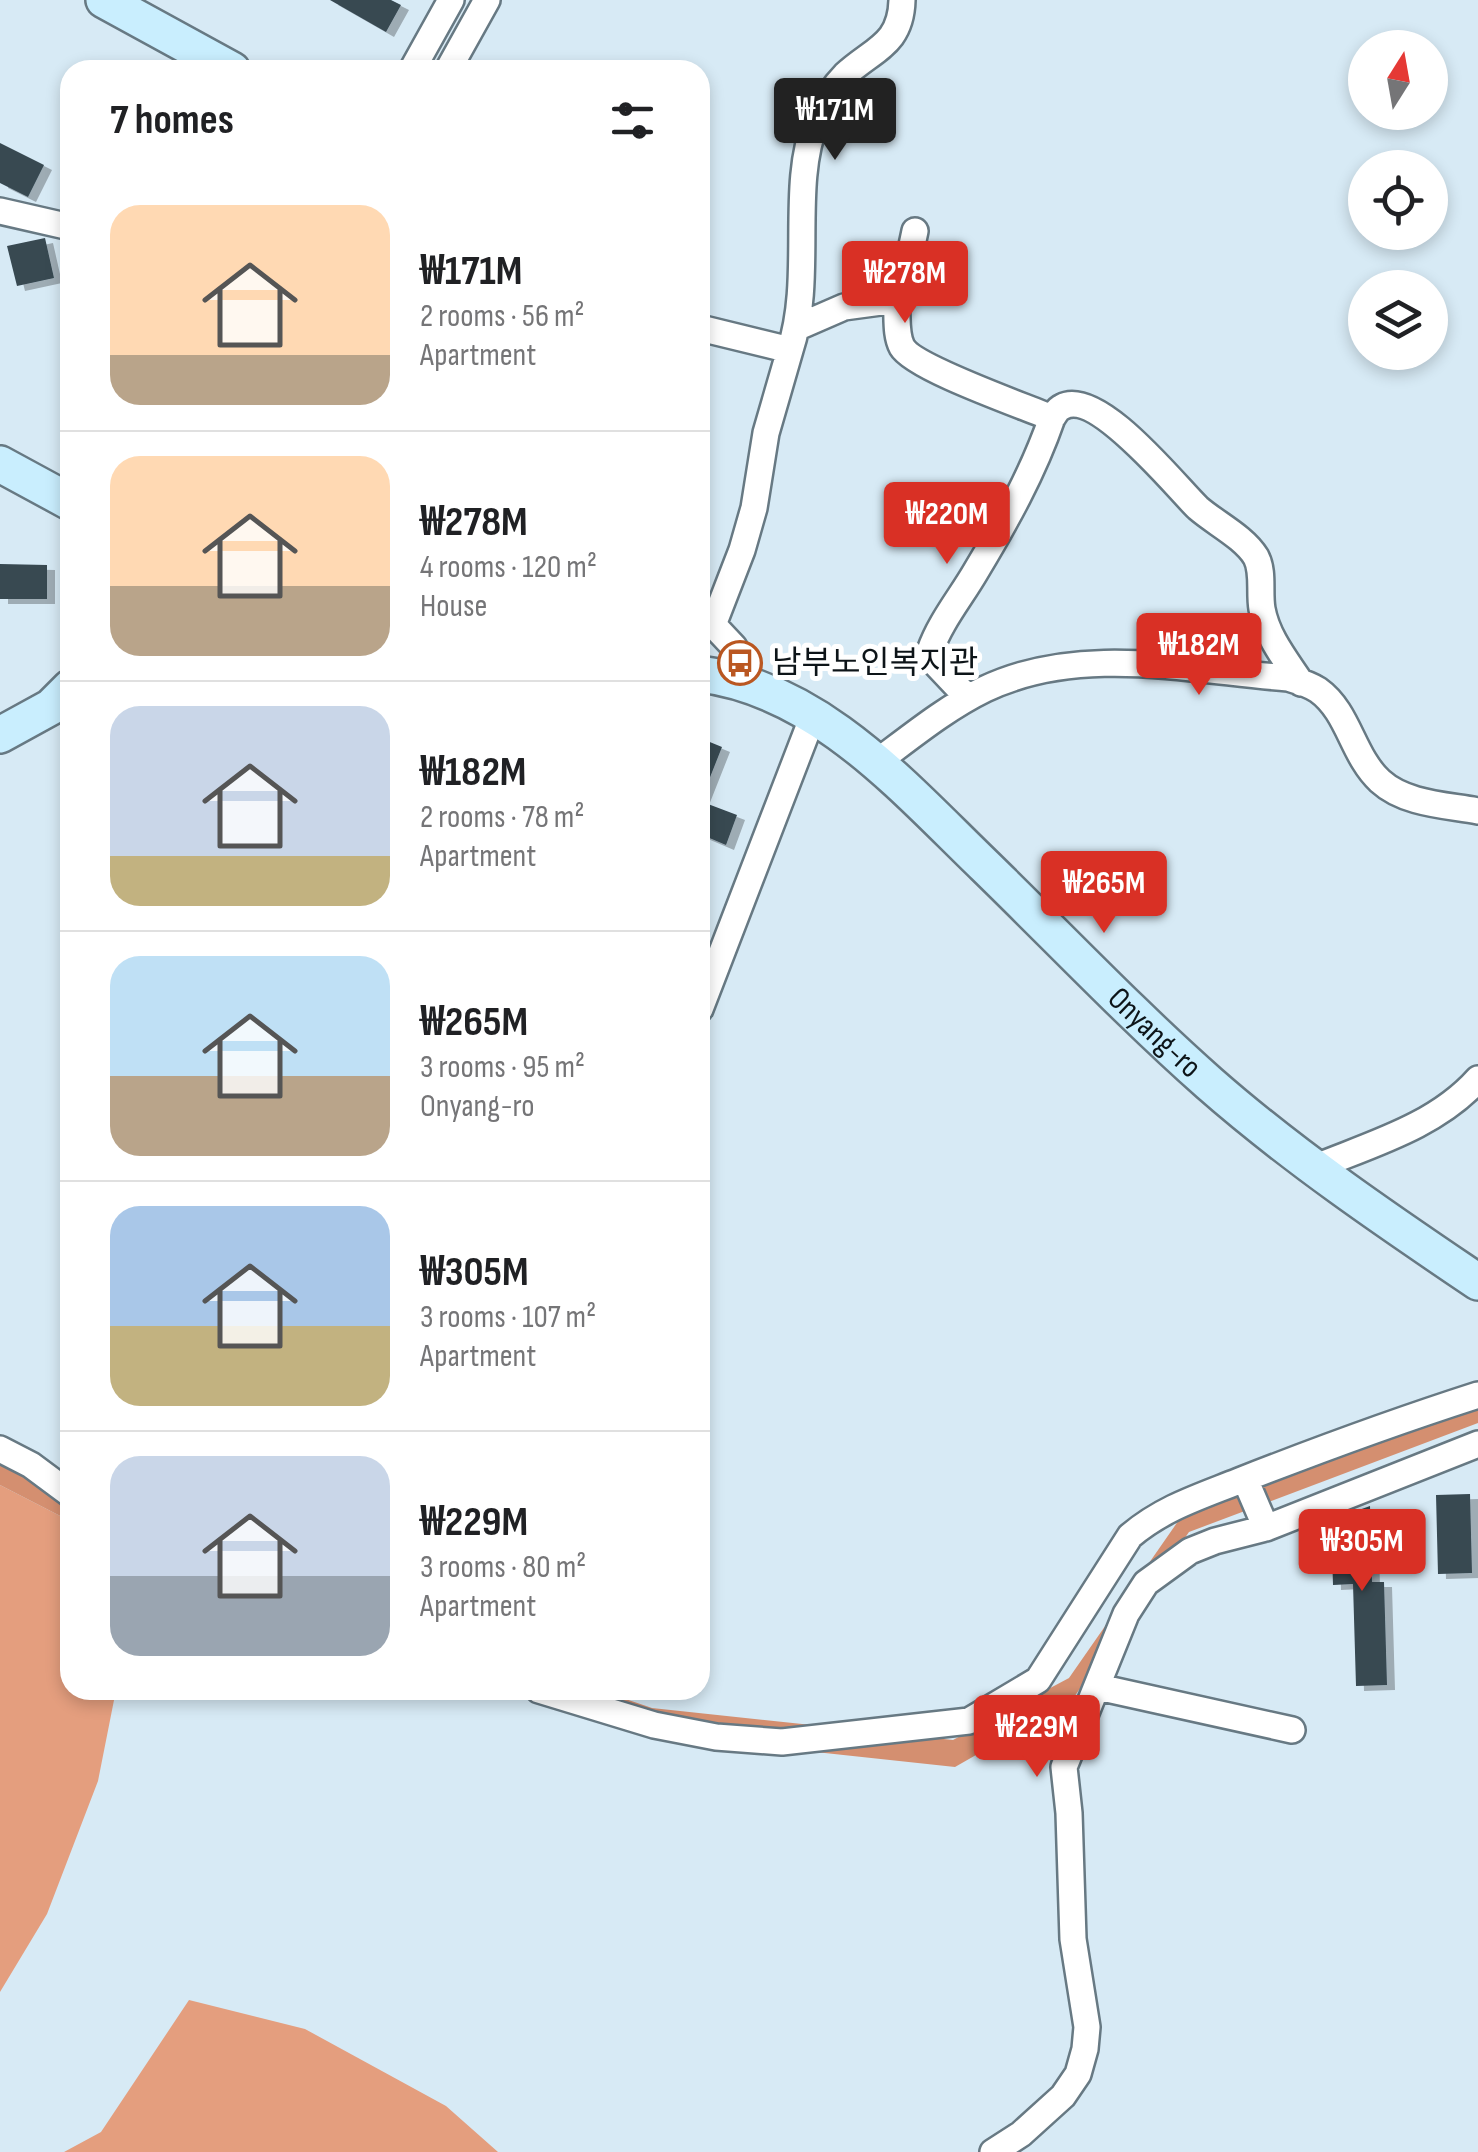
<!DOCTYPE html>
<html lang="en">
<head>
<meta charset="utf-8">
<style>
  body { margin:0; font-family:"Sofia Sans Condensed","Noto Sans KR",sans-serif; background:#f6f6f6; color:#202124; height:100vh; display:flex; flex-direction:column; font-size:38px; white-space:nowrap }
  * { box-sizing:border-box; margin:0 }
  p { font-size:32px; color:#757577 }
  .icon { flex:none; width:55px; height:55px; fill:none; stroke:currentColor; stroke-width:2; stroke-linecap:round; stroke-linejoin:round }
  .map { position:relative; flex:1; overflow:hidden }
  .drawer { position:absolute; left:60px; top:60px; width:650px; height:1640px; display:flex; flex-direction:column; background:#fff; border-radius:30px; box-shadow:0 5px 15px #0003 }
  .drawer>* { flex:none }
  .needle { width:65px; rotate:11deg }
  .fabs { position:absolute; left:1348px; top:30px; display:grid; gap:20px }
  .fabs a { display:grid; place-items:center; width:100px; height:100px; border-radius:50%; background:#fff; box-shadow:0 5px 15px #0003; font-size:50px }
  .price { position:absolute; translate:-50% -85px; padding:0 22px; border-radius:10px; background:#d93025; color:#fff; font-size:32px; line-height:65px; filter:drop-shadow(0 2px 5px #0008) }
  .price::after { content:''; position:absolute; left:50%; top:60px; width:30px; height:22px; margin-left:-15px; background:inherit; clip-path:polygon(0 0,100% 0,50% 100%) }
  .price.selected { background:#222; color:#fff }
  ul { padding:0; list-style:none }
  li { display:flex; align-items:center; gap:30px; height:250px; padding:0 50px }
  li+li { border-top:2px solid #e0e0e0 }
  li span { display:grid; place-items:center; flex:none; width:280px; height:200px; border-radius:30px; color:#555 }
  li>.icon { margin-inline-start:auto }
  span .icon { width:120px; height:120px; fill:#fffc; stroke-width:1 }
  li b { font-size:42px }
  h2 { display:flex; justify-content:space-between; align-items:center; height:120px; padding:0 50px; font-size:42px }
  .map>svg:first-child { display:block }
  .forest { fill:#e49e7e }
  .water { fill:#d48f70 }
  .building { fill:#374851; filter:url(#shadow) }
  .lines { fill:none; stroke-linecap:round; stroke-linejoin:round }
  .street-casing { stroke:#677983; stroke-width:30 }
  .secondary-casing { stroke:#677983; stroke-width:40 }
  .street { stroke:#fff; stroke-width:25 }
  .secondary { stroke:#c9eefe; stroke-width:35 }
  .labels { text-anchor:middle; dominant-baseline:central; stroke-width:10; stroke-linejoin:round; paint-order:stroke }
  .poi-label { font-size:32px; fill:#0d1418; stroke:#fff; text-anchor:start }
  .street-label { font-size:32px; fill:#0d1418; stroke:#fff }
</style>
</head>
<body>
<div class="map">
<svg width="1478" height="2152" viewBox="0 0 1478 2152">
  <defs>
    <filter id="shadow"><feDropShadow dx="8" dy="5" stdDeviation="0" flood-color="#0004"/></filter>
  </defs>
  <rect width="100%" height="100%" fill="#d7eaf5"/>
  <path class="forest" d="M 0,1485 L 70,1521 L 70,1690 L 116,1690 L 98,1781 L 47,1914 L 0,1992 Z
    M 189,2000 L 305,2029 L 446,2106 L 498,2152 L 64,2152 L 101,2132 Z"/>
  <path class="water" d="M 1478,1401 L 1478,1423 L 1189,1532 L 1072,1700 L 955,1767 L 638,1733 L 515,1690 L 599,1690 L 652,1708 L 953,1740 L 1069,1678 L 1181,1517 Z
    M 0,1453 L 70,1493 L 70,1521 L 0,1485 Z"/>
  <path class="building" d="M 330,0 L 391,0 L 401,5 L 386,32 Z
    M 0,143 L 44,165 L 28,197 L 0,183 Z
    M 45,238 L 54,278 L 17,286 L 7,246 Z
    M 0,564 L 47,565 L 47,599 L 0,599 Z
    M 700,738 L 722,747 L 701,800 L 700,800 Z
    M 700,801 L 737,815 L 726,845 L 700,834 Z
    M 1470,1494 L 1472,1573 L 1438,1574 L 1436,1495 Z
    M 1370,1506 L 1372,1582 L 1384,1582 L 1387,1685 L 1356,1686 L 1353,1584 L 1333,1585 L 1331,1520 Z"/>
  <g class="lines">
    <g class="street-casing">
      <path id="street" d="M 412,70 L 451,0
        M 448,70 L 487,0
        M 0,211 L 70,227
        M 896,300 C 898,315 895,334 902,347 C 914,368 1024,406 1052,418 C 1055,414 1057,409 1062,407 C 1097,387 1176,487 1198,508 C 1215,523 1244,537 1256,557 C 1264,572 1259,592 1262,609 C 1267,637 1286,660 1301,683
        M 798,327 L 844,307 L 896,300 L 903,288 L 915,231
        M 700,328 L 790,350 L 766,433 L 754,508 L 742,550 L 713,625
        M 790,350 C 814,278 789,186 816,121 C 823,104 832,88 845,75 C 873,49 901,45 902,0
        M 703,614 L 734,647 L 754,686
        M 968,698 L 934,662 L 930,651 C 940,622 961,597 976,571 C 1006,521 1033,473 1052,418
        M 877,762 C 912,736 946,708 985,689 C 1080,644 1188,670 1288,678 C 1298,681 1309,684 1318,690 C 1349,712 1352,755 1380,781 C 1405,804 1446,805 1478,811
        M 700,1009 L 813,716
        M 1316,1167 C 1372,1144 1436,1126 1478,1079
        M 0,1449 L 31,1465 L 70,1494
        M 1245,1479 L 1266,1528
        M 1098,1687 L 1292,1730
        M 539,1690 L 654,1725 L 716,1737 L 782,1742 L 969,1721 L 1038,1680 L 1130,1536 C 1163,1508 1199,1497 1239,1481 C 1318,1450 1397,1421 1478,1395
        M 993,2152 L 1021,2134 L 1063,2096 L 1078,2074 L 1085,2049 L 1087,2027 L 1073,1939 L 1069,1813 L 1064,1767 L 1126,1614 L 1146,1583 L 1190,1551 L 1215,1541 L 1266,1528 L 1478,1444"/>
    </g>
    <g class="secondary-casing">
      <g id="secondary">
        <path d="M 104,0 L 232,70"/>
        <path d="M 0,464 L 70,502"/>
        <path id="s1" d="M 700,674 C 819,689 903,787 985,866 C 1059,938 1131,1014 1209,1083 C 1292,1156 1386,1220 1478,1282"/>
        <path d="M 0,735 L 51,707 L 70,688"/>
      </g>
    </g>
    <use href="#street" class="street"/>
    <use href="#secondary" class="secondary"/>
  </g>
  <defs>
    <g id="bus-ring" transform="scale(2.25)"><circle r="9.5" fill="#fff" stroke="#ba5721" stroke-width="1.5"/><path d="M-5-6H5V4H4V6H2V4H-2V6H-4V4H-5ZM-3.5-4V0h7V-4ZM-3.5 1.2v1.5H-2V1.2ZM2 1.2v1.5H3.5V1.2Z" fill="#ba5721"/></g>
  </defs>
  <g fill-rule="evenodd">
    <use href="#bus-ring" x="740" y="663"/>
  </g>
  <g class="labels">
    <g class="poi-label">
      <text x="772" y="663">남부노인복지관</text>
    </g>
    <g class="street-label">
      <text stroke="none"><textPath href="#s1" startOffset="588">Onyang-ro</textPath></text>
    </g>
  </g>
</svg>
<div class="fabs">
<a><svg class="needle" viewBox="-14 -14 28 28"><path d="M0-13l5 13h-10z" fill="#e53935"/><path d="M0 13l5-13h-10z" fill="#757577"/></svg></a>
<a><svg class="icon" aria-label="locate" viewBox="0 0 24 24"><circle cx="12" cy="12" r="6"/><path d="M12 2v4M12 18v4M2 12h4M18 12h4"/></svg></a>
<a><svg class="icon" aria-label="layers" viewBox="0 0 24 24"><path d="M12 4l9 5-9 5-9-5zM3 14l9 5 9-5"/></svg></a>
</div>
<b class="price selected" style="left:835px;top:163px">₩171M</b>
<b class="price" style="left:905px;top:326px">₩278M</b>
<b class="price" style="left:947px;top:567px">₩220M</b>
<b class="price" style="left:1199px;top:698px">₩182M</b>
<b class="price" style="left:1104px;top:936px">₩265M</b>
<b class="price" style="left:1362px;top:1594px">₩305M</b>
<b class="price" style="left:1037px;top:1780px">₩229M</b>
<section class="drawer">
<h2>7 homes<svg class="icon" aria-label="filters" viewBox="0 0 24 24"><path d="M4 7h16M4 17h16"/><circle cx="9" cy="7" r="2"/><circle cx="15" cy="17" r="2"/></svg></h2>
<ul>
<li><span style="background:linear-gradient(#ffd9b3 75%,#b9a48a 0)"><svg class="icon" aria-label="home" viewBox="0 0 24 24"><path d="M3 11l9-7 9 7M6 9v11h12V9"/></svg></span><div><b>₩171M</b><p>2 rooms · 56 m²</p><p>Apartment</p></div></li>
<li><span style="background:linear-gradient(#ffd9b3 65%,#b9a48a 0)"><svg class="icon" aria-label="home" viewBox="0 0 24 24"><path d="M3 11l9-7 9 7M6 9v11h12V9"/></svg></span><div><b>₩278M</b><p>4 rooms · 120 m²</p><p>House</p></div></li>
<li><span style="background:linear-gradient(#c9d6e8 75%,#c2b280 0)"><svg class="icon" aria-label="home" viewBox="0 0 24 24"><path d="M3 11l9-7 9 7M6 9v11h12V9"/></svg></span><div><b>₩182M</b><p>2 rooms · 78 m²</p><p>Apartment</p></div></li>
<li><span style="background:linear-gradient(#bfe0f5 60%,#b9a48a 0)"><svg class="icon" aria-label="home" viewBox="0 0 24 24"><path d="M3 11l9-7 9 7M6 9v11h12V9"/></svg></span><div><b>₩265M</b><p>3 rooms · 95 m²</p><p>Onyang-ro</p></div></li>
<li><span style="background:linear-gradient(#a9c7e8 60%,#c2b280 0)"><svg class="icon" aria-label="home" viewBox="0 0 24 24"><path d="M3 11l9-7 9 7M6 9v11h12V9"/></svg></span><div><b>₩305M</b><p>3 rooms · 107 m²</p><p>Apartment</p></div></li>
<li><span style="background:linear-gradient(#c9d6e8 60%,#9aa5b1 0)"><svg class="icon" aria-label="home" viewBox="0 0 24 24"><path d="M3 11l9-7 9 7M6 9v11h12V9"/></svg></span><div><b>₩229M</b><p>3 rooms · 80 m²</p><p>Apartment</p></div></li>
</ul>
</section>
</div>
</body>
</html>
